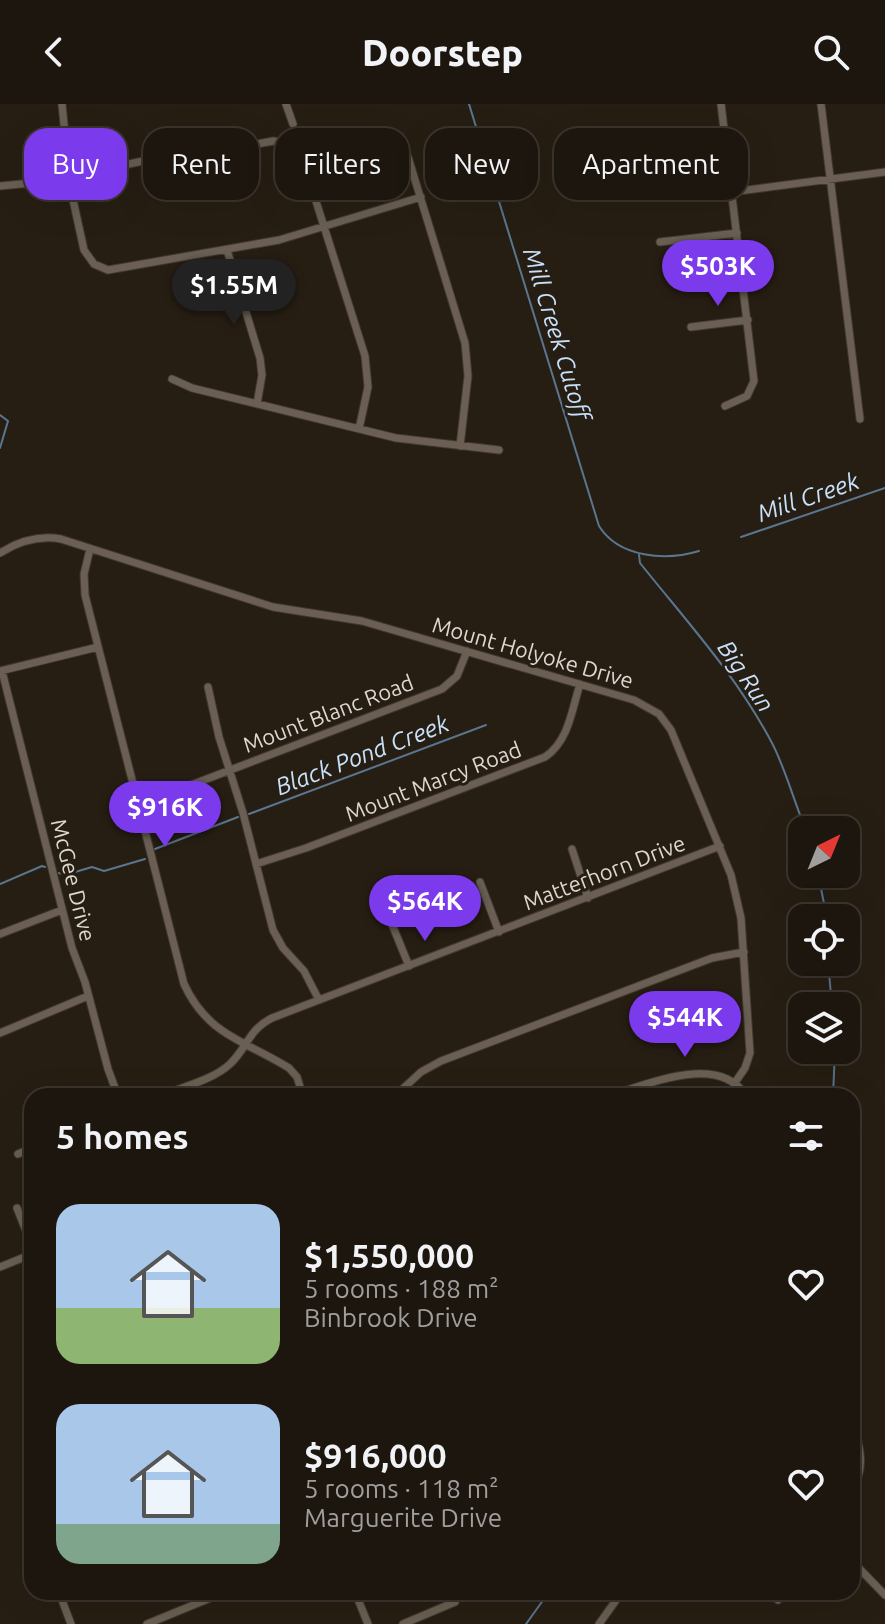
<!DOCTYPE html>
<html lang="en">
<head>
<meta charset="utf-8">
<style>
  body { margin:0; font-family:Ubuntu,sans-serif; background:#2a231c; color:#f1f3f6; height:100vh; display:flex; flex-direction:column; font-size:30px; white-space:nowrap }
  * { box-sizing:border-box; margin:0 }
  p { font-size:26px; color:#a09f9e }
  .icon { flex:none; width:44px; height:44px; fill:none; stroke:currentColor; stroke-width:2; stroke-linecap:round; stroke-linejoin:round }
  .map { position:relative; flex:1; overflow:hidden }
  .side { position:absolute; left:24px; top:984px; width:836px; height:512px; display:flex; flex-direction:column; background:#1d160e; border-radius:24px; box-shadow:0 8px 32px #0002,0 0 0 2px #3b352e }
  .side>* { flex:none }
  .hud { position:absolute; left:24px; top:24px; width:838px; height:72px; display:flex; gap:16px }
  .needle { width:52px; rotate:43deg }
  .controls { position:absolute; left:788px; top:712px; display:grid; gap:16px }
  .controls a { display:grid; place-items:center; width:72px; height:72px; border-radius:16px; background:#1d160e; box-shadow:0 8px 32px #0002,0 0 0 2px #3b352e; font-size:40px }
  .price { position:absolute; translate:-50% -68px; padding:0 18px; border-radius:28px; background:#7c3aed; color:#fff; font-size:26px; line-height:52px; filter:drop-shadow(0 2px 4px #0008) }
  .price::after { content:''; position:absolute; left:50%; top:48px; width:24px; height:18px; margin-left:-12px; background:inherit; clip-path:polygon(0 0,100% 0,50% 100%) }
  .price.current { background:#222; color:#fff }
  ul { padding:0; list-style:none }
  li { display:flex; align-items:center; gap:24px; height:200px; padding:0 32px }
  li span { display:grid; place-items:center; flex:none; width:224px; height:160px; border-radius:24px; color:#555 }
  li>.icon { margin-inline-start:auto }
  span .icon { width:96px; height:96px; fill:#fffc; stroke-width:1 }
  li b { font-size:34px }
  h2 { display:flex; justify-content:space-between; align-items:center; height:96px; padding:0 32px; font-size:34px }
  .chip { padding:0 28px; border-radius:24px; background:#1d160e; box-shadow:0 8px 32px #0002,0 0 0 2px #3b352e; font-size:28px; line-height:72px }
  .chip.current { background:#7c3aed; color:#fff }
  header { display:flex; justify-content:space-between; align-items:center; height:104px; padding:0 32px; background:#1d160e; font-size:36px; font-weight:800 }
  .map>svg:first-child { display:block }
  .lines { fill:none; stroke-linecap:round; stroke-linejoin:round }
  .stream { stroke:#5a758f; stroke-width:2 }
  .minor-casing { stroke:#413a33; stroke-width:9 }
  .minor { stroke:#6a5f52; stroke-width:7 }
  .labels { text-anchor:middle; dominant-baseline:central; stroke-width:6; stroke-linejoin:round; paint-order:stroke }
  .street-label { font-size:22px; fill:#ded7d0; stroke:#271e13 }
  .water-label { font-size:24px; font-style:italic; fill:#c8e1fb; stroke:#271e13 }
</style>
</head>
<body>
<header><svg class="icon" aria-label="back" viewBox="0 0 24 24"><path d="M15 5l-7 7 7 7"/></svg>Doorstep<svg class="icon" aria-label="search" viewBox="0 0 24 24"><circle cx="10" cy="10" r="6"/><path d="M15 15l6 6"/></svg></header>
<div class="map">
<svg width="885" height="1520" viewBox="0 0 885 1520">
  <rect width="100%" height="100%" fill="#271e13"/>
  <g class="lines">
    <path class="stream" d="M 469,0 L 599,422 C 619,454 666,457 699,447
      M 0,311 L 8,317 L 0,344
      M 741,433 L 885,384
      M 639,451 L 640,459 C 688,519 736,571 772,639 C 786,666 794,698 806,726
      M 249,710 L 486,621
      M 155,745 L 238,713
      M 59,769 L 65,771 L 92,763 L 104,767 L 145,755
      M 818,770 L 827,814
      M 0,780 L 42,762 L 45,763
      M 828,858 L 832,902
      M 833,992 L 835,946
      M 526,1520 L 549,1488"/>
    <g class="minor-casing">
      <path id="minor" d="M 62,0 L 70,82 L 84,146 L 94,160 L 108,166 L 279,136 L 421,93
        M 286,0 L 293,20
        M 721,0 L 754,277 L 747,292 L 725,302
        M 821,0 L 860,315
        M 640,50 L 726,41
        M 408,53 L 465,239 L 468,272 L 460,342
        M 0,82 L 42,78 L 177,50 L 215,48 L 273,37 L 291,39 L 302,53 L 365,252 L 368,283 L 359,325
        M 732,88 L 885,68
        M 660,138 L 737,129
        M 227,146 L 260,254 L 262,271 L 257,300
        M 691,223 L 748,216
        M 172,275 L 192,284 L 396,334 L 499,346
        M 90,445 L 84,470 L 85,491 L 184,880 C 208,932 246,937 289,964 L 297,973 L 303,992
        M 0,449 C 19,437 38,431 61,435 L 273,503 L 362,517 L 634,596 L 659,610 L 671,626 L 731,771 L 741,814 L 750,949 L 745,964 L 734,980
        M 0,567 L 98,543
        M 2,567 L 72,844 L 85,878 L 108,965 L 118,992
        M 208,583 L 219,633 L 243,709 L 273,826 L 283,844 L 304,867 L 319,896
        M 136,695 L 191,681 L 442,585 L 457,572 L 467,547
        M 572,745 L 588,794
        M 256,760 L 306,744 L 545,653 C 569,637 572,605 580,580
        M 480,778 L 499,828
        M 389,813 L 409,862
        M 0,830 L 62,806
        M 0,929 L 88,892
        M 160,992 C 182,983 213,976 230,960 C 248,943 248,926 272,914 L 720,742
        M 395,992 L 421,968 L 441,957 L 712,854 L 744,848
        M 608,992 C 647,981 719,948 746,992
        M 18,1050 L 32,1044
        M 17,1104 L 32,1142
        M 0,1163 L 32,1150
        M 852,1315 C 859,1340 867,1362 852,1386
        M 852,1457 L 885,1491
        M 59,1488 L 71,1520
        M 355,1488 L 368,1520
        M 767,1488 L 778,1496
        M 147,1520 L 225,1488
        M 403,1520 L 455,1498
        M 599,1520 L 622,1488"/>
    </g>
    <use href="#minor" class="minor"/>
  </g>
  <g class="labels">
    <g class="street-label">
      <text transform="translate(533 548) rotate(16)">Mount Holyoke Drive</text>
      <text transform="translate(328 609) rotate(-21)">Mount Blanc Road</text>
      <text transform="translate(433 677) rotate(-21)">Mount Marcy Road</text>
      <text transform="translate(604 768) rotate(-21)">Matterhorn Drive</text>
      <text transform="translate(74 776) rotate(76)">McGee Drive</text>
    </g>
    <g class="water-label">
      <text transform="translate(557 230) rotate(73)">Mill Creek Cutoff</text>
      <text transform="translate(808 393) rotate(-19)">Mill Creek</text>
      <text transform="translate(746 572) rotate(56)">Big Run</text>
      <text transform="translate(362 651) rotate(-21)">Black Pond Creek</text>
    </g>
  </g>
</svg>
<div class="controls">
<a><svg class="needle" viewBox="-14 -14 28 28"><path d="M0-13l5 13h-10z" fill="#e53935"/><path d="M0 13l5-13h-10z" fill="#a09f9e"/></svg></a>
<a><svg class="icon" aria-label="locate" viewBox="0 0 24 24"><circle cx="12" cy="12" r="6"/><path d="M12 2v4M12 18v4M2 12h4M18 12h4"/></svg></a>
<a><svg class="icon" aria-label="layers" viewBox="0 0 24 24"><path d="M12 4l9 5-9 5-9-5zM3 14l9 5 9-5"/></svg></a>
</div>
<b class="price" style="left:718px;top:204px">$503K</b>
<b class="price current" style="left:234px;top:223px">$1.55M</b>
<b class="price" style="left:165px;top:745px">$916K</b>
<b class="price" style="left:425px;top:839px">$564K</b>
<b class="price" style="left:685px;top:955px">$544K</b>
<div class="hud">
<a class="chip current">Buy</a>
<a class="chip">Rent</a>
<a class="chip">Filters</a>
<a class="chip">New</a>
<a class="chip">Apartment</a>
</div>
<section class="side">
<h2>5 homes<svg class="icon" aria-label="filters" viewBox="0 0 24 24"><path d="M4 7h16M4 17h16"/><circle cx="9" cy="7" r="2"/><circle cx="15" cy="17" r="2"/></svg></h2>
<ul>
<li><span style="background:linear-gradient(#a9c7e8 65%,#8fb573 0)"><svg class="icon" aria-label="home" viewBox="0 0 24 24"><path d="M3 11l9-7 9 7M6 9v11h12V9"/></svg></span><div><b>$1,550,000</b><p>5 rooms · 188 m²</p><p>Binbrook Drive</p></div><svg class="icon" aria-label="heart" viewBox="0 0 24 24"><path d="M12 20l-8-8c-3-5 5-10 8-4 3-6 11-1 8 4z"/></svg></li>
<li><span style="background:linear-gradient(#a9c7e8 75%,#7fa58c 0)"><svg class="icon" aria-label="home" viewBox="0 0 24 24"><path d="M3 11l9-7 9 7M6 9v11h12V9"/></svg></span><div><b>$916,000</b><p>5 rooms · 118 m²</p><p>Marguerite Drive</p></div><svg class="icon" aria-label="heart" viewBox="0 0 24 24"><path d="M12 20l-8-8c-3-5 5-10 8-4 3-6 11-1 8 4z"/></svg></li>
</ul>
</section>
</div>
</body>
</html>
